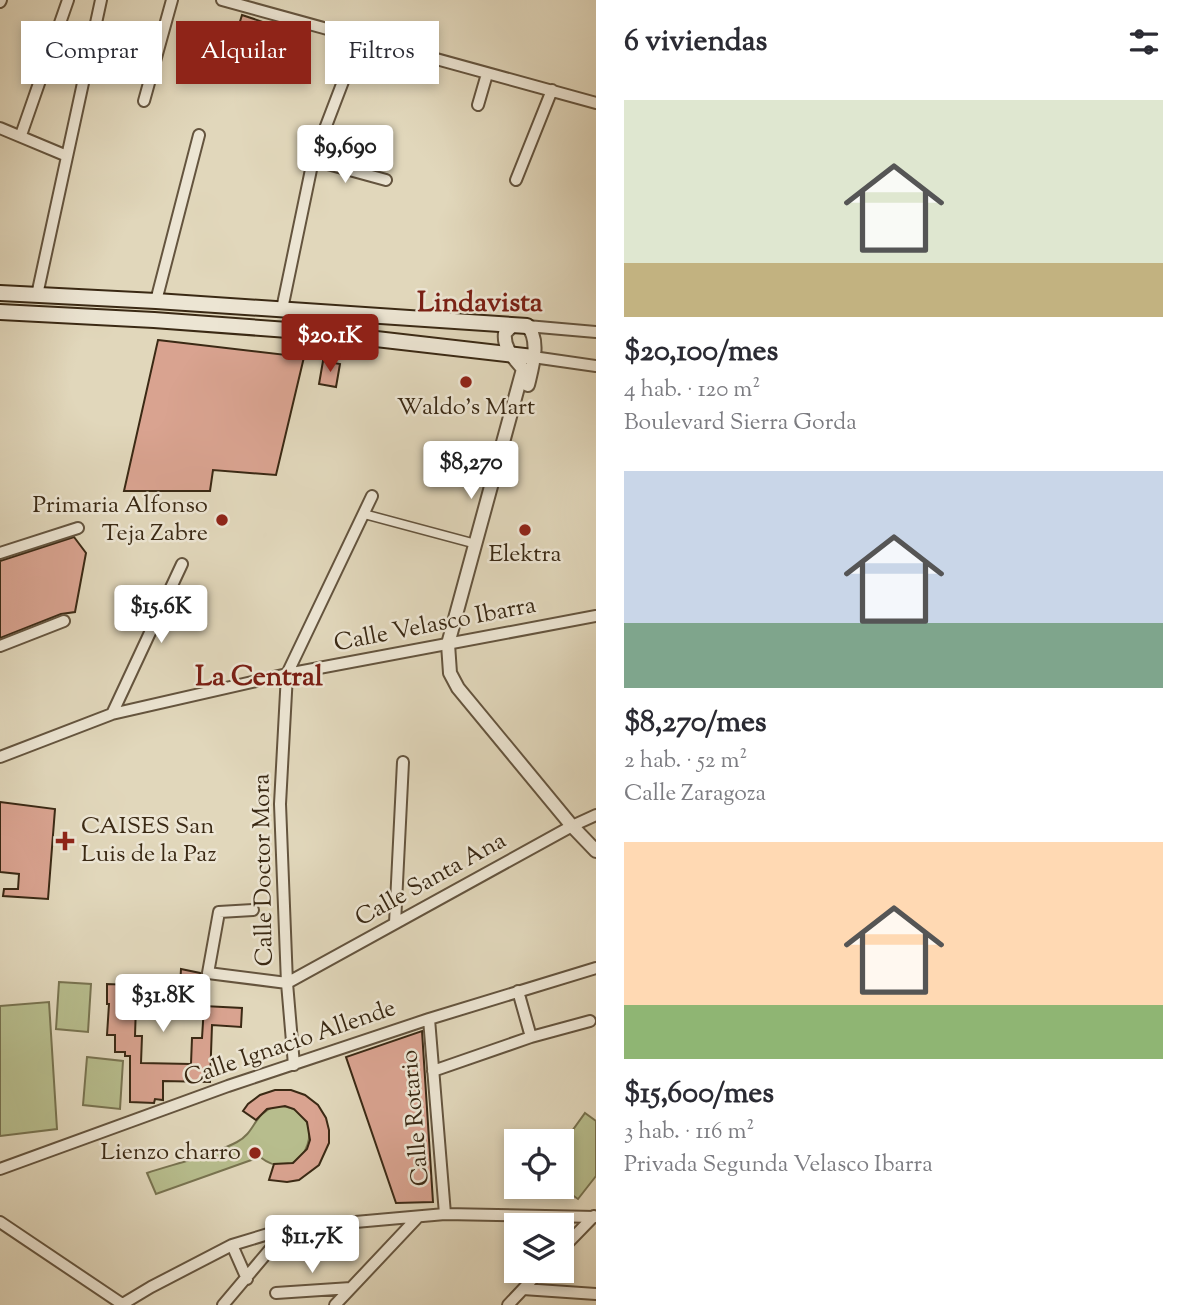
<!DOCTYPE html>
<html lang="es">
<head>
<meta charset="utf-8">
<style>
  body { margin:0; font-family:"Sorts Mill Goudy",serif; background:#f2f2f3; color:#2b2b33; height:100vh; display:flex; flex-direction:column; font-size:26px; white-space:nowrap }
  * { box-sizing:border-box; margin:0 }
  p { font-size:23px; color:#7c7c81 }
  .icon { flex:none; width:38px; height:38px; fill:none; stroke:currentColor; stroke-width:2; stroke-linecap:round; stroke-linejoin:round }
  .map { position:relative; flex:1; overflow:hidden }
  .sheet { display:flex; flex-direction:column; background:#fff; width:595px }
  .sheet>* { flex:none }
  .guide { position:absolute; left:21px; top:21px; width:469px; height:63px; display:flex; gap:14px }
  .fabs { position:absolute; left:504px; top:1129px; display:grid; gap:14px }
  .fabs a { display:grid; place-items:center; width:70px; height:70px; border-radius:0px; background:#fff; box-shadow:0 4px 10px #0003; font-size:35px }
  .price { position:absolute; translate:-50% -60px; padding:0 16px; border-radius:7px; background:#fff; color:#222; font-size:23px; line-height:46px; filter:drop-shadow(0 2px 4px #0008) }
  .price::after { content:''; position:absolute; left:50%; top:42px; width:21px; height:16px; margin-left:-10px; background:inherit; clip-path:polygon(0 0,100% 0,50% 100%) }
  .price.active { background:#8f2418; color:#fff }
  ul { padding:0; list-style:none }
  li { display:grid; align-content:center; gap:14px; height:371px; padding:0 28px }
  li span { display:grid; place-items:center; height:217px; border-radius:0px; color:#555 }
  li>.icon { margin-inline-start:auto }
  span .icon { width:126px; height:126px; fill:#fffc; stroke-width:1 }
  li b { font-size:30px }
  h2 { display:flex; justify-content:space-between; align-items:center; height:84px; padding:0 28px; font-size:30px }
  .chip { padding:0 24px; border-radius:0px; background:#fff; box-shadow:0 4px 10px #0003; font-size:24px; line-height:63px }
  .chip.active { background:#8f2418; color:#fff }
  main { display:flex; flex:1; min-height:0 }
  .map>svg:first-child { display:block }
  .green { fill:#b7bd8d; stroke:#787350; stroke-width:2 }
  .building { fill:#d9a390; stroke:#3a2914; stroke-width:2 }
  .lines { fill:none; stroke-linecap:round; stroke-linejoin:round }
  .pedestrian-casing { stroke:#64543e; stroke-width:11 }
  .minor-casing { stroke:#64543e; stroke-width:14 }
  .tertiary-casing { stroke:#64543e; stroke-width:16 }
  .secondary-casing { stroke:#3a2914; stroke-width:18 }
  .pedestrian { stroke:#ece5d3; stroke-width:8 }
  .minor { stroke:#ece5d3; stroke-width:10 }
  .tertiary { stroke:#ece5d3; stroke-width:12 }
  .secondary { stroke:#ece5d3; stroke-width:14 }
  .poi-dot { fill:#8f2418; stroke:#ece5d3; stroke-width:2.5 }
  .labels { text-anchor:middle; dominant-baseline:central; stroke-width:5; stroke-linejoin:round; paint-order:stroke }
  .poi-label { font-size:24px; fill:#3a2914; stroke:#ece5d3 }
  .street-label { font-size:24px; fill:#3a2914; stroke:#ece5d3 }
  .quarter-label { font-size:28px; font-weight:bold; fill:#7a1f14; stroke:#ece5d3 }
</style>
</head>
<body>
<main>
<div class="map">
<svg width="596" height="1305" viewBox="0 0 596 1305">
  <rect width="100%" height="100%" fill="#e1d7bb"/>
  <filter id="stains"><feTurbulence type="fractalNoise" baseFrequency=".00286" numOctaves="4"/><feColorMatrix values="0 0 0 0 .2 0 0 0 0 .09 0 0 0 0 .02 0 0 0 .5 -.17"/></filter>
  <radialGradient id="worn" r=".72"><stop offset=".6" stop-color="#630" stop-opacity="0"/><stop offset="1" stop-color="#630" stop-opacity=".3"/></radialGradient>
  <path class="green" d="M 59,982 L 91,984 L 88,1032 L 56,1029 Z
    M 49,1002 L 57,1129 L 0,1136 L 0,1006 Z
    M 87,1057 L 123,1061 L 120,1109 L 83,1105 Z
    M 275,1106 C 335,1104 307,1193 260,1157 L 156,1194 L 147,1173 C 174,1164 213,1155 237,1142 C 256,1132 253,1114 275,1106 Z
    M 585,1113 L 596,1121 L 596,1176 L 578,1199 L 561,1187 L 562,1145 Z"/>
  <path class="building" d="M 242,15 L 266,23 L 254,54 L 249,54 L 245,59 L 230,54 Z
    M 158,340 L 304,357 L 276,475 L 213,470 L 210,491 L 124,491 Z
    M 323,361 L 340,364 L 336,387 L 319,384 Z
    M 74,537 L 86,553 L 75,612 L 61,614 L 0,638 L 0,561 Z
    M 0,802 L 55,809 L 48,899 L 3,896 L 4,889 L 18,889 L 19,874 L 0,872 Z
    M 181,969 L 200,973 L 205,980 L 205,988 L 198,988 L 197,1007 L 136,1005 L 135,1036 L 142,1036 L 141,1063 L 191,1064 L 192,1038 L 202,1038 L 204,1006 L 242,1008 L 241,1027 L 212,1025 L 210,1082 L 163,1081 L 163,1100 L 155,1099 L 154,1103 L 130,1102 L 130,1056 L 125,1056 L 125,1052 L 115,1052 L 115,1035 L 107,1035 L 109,1004 L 107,1004 L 107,984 L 180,987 Z
    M 422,1031 L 433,1202 L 396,1203 L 346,1057 Z
    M 275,1090 L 291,1090 L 305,1095 L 318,1105 L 326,1118 L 329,1130 L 329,1143 L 319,1165 L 299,1180 L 287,1182 L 269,1180 L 274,1164 L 293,1163 L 307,1149 L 310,1140 L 307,1122 L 294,1109 L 285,1106 L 267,1109 L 256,1120 L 243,1111 L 248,1104 L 260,1095 Z"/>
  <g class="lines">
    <g class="pedestrian-casing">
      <path id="pedestrian" d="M 364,514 L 476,544"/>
    </g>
    <g class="minor-casing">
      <path id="minor" d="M 222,0 L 596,103
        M 0,2 L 1,0
        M 144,101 L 172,0
        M 478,105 L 487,74
        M 0,128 L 67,156
        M 21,135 L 68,0
        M 313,160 L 386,180
        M 516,180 L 552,90
        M 37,295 L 101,0
        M 156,301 L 199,135
        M 282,309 L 313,160 L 360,37
        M 527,326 L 596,332
        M 533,357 L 596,366
        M 0,553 L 78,528
        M 0,646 L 64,621
        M 112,714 L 182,564
        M 0,757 L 112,714 L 287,674 L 596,616
        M 253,910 L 219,912 L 208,973 L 287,983 L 572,826 L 596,815
        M 395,923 L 403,762
        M 518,991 L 531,1037
        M 429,1019 L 445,1214
        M 294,1065 L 287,983 L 280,804 L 287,674 L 372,496
        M 433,1071 L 531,1037 L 590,1021
        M 0,1169 L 228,1086 L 429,1019 L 596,968
        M 0,1222 L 122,1304
        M 232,1245 L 247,1279
        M 562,1249 L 594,1216
        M 523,1289 L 596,1294
        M 276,1293 L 351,1288
        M 121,1305 L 151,1287 L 232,1245 L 288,1228 L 445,1214 L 596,1217
        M 223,1305 L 288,1228
        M 335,1305 L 418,1217
        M 508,1305 L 541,1270"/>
    </g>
    <g class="tertiary-casing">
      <path id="tertiary" d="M 513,325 L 505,333 C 503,348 514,358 523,369 L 448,644 L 450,673 L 458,688 L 572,826 L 596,851
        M 527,326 C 541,339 532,368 528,385"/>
    </g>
    <g class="secondary-casing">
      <path id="secondary" d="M 0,293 L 156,301 L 527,326
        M 0,312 L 154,320 L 315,332 L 533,357"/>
    </g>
    <use href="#pedestrian" class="pedestrian"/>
    <use href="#minor" class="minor"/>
    <use href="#tertiary" class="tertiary"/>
    <use href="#secondary" class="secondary"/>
  </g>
  <g class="poi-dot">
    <circle cx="466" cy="382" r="7"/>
    <circle cx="222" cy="520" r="7"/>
    <circle cx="525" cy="530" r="7"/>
    <path d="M61.5 830.5h7v7h7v7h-7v7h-7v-7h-7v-7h7z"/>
    <circle cx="255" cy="1153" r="7"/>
  </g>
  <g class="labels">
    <g class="poi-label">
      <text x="466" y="408">Waldo's Mart</text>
      <text x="208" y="506" text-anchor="end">Primaria Alfonso<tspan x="208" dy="28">Teja Zabre</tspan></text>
      <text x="525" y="555">Elektra</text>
      <text x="81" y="827" text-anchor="start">CAISES San<tspan x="81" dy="28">Luis de la Paz</tspan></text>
      <text x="241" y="1153" text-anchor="end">Lienzo charro</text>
    </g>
    <g class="street-label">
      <text transform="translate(435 625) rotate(-11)">Calle Velasco Ibarra</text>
      <text transform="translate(264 870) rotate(-91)">Calle Doctor Mora</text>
      <text transform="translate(431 880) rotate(-29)">Calle Santa Ana</text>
      <text transform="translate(290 1044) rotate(-19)">Calle Ignacio Allende</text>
      <text transform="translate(416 1118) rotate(-95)">Calle Rotario</text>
    </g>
    <g class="quarter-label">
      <text x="480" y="304">Lindavista</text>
      <text x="259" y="678">La Central</text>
    </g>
  </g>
  <rect width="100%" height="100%" filter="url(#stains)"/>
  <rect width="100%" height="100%" fill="url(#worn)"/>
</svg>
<div class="fabs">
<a><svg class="icon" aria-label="locate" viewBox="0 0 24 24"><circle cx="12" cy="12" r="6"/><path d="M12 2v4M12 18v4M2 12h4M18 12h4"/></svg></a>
<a><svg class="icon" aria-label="layers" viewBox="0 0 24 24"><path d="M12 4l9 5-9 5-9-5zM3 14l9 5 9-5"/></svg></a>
</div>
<b class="price" style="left:345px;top:185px">$9,690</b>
<b class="price active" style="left:330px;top:374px">$20.1K</b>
<b class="price" style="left:471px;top:501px">$8,270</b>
<b class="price" style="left:161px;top:645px">$15.6K</b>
<b class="price" style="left:163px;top:1034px">$31.8K</b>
<b class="price" style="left:312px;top:1275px">$11.7K</b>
<div class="guide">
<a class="chip">Comprar</a>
<a class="chip active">Alquilar</a>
<a class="chip">Filtros</a>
</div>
</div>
<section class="sheet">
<h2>6 viviendas<svg class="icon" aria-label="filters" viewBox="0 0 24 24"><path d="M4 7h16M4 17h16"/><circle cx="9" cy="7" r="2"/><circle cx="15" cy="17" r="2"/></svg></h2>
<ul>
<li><span style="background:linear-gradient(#dfe7d0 75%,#c2b280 0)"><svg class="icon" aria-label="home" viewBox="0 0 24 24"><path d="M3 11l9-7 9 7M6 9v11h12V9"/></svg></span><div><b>$20,100/mes</b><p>4 hab. · 120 m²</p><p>Boulevard Sierra Gorda</p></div></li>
<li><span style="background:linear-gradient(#c9d6e8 70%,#7fa58c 0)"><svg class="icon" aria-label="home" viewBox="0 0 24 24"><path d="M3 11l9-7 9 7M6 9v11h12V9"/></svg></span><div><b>$8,270/mes</b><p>2 hab. · 52 m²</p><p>Calle Zaragoza</p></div></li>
<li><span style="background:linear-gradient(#ffd9b3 75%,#8fb573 0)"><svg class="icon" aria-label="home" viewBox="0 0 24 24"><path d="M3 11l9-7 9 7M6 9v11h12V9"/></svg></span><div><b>$15,600/mes</b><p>3 hab. · 116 m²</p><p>Privada Segunda Velasco Ibarra</p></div></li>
</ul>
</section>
</main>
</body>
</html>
